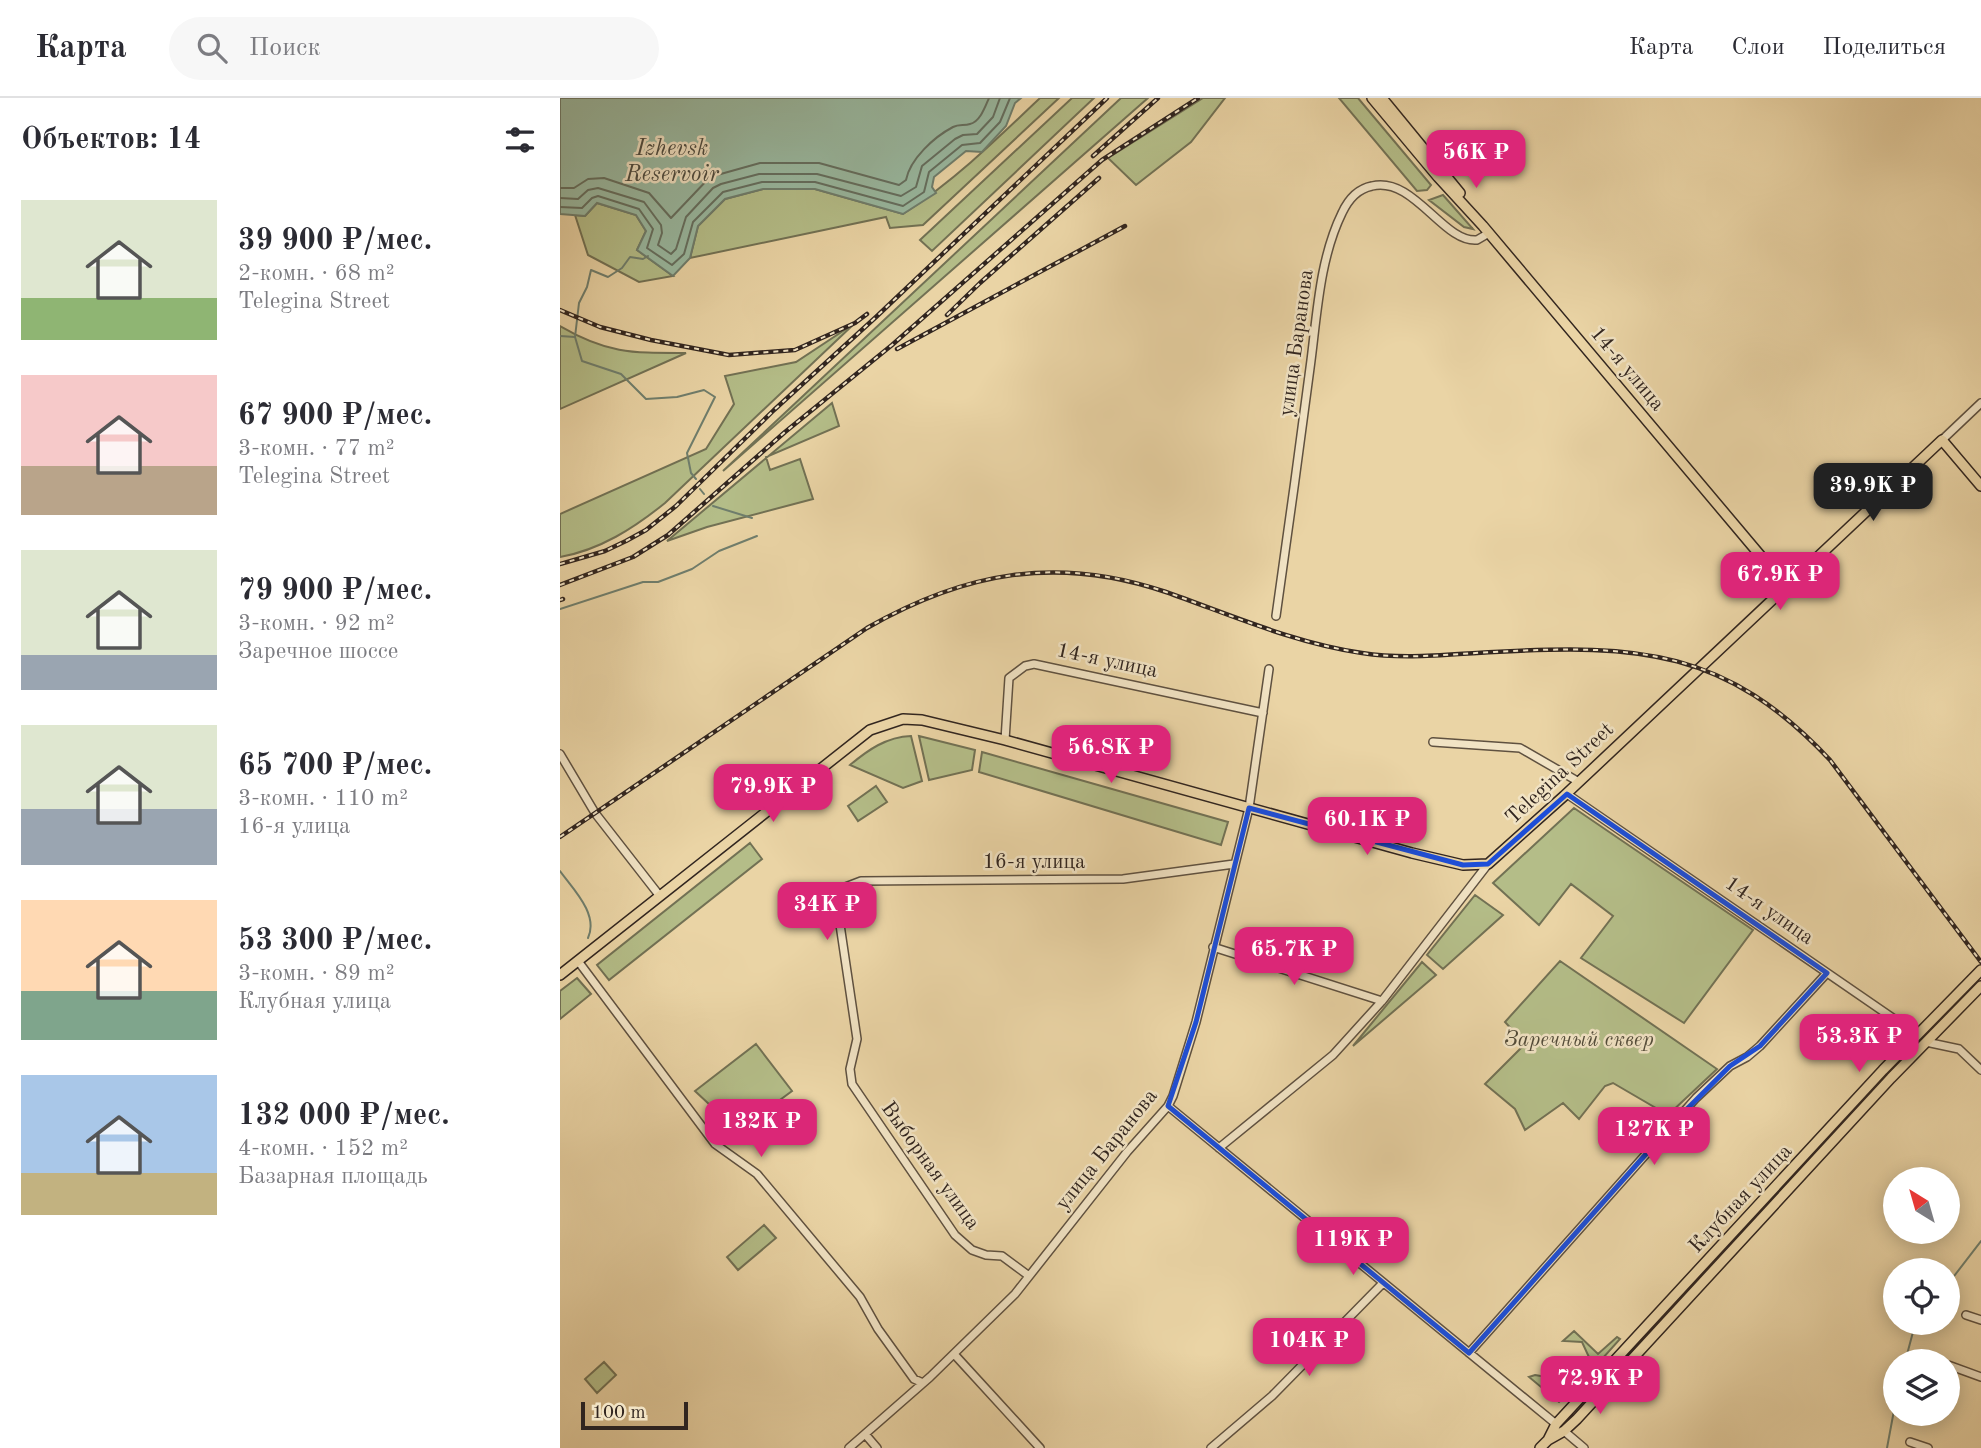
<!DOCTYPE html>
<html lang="ru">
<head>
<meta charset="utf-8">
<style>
  body { margin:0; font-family:"Old Standard TT",serif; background:#f7f7f7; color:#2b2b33; height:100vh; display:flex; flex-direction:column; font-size:26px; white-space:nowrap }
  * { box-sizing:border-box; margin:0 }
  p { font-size:23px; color:#7c7c81 }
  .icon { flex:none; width:38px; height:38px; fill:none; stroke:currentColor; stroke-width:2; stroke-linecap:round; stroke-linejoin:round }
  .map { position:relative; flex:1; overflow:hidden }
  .details { display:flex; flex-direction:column; background:#fff; width:560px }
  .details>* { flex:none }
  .needle { width:46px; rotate:323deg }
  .fabs { position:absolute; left:1323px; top:1069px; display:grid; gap:14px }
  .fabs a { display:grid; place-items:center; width:77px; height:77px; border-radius:50%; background:#fff; box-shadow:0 4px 18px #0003; font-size:35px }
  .scale { position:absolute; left:21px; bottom:18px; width:107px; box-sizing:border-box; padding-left:7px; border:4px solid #31251f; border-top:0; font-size:19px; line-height:24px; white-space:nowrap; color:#31251f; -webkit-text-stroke:5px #f1e3c4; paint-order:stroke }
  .price { position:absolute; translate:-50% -60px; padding:0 16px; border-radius:14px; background:#db2777; color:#fff; font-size:23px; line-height:46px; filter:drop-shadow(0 2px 4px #0008) }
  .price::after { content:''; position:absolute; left:50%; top:42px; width:21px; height:16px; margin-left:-10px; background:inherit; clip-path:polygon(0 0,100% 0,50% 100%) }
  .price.on { background:#222; color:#fff }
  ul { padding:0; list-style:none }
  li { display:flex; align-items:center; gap:21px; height:175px; padding:0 21px }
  li span { display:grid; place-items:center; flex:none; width:196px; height:140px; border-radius:0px; color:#555 }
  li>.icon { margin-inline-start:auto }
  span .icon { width:84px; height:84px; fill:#fffc; stroke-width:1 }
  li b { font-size:30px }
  h2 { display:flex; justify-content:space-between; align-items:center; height:84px; padding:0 21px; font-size:30px }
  header { display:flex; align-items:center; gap:42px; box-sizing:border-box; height:98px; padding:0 35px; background:#fff; border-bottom:2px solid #e1e1e2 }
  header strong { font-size:33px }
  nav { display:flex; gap:38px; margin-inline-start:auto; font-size:24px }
  .search { width:490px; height:63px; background:#f7f7f7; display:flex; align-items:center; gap:18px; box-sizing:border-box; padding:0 24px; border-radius:38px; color:#7c7c81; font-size:26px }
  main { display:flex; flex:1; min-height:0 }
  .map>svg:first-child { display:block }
  .green { fill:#b4bd88; stroke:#727154; stroke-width:2 }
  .water { fill:#99b9a1; stroke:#6f7e6d; stroke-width:2 }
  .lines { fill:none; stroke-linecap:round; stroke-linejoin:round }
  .shore { stroke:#656f60; stroke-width:2 }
  .stream { stroke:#6f7e6d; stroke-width:2 }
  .minor-casing { stroke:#5f5140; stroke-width:10 }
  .major-casing { stroke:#31251f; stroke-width:12 }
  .minor { stroke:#f1e3c4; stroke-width:7 }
  .major { stroke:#ead4a5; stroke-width:9 }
  .rail-casing { stroke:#31251f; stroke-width:4.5 }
  .rail { stroke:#f1e3c4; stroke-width:2; stroke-dasharray:5; stroke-linecap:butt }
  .marked { fill:none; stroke:#1d4ed8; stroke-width:5; stroke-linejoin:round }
  .labels { text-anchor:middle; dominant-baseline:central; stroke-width:5; stroke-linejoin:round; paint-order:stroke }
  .street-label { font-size:21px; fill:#31251f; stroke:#f1e3c4 }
  .park-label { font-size:21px; font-style:italic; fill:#524b39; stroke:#f1e3c4 }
  .water-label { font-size:23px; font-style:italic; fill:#4b4a40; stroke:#f1e3c4 }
</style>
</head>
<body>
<header>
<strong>Карта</strong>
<div class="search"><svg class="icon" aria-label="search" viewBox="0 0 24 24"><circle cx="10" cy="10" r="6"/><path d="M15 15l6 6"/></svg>Поиск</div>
<nav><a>Карта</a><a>Слои</a><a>Поделиться</a></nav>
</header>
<main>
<section class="details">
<h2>Объектов: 14<svg class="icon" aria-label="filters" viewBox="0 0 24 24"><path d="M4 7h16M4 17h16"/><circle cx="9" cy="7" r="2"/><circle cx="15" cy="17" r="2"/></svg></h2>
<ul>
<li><span style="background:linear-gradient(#dfe7d0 70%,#8fb573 0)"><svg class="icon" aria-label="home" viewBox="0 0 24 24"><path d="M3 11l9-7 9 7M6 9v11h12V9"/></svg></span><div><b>39 900 ₽/мес.</b><p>2-комн. · 68 m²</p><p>Telegina Street</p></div></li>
<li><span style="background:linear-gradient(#f6c9c9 65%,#b9a48a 0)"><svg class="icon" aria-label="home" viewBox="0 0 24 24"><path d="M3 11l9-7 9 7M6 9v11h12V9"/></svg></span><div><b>67 900 ₽/мес.</b><p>3-комн. · 77 m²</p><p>Telegina Street</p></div></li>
<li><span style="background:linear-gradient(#dfe7d0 75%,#9aa5b1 0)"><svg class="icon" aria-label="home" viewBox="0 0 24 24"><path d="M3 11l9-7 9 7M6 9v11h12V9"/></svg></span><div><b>79 900 ₽/мес.</b><p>3-комн. · 92 m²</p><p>Заречное шоссе</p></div></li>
<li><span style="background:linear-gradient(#dfe7d0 60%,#9aa5b1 0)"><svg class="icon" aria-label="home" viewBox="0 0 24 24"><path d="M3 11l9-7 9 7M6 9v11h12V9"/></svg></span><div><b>65 700 ₽/мес.</b><p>3-комн. · 110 m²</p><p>16-я улица</p></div></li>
<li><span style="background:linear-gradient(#ffd9b3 65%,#7fa58c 0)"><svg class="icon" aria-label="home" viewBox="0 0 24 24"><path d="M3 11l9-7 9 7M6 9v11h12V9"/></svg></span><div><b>53 300 ₽/мес.</b><p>3-комн. · 89 m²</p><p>Клубная улица</p></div></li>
<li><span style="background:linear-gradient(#a9c7e8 70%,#c2b280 0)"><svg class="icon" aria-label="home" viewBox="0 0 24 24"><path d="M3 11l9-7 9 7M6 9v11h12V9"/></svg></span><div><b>132 000 ₽/мес.</b><p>4-комн. · 152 m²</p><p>Базарная площадь</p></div></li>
</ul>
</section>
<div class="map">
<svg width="1421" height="1350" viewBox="0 0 1421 1350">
  <rect width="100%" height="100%" fill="#ead4a5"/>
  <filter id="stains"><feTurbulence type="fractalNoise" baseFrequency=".00286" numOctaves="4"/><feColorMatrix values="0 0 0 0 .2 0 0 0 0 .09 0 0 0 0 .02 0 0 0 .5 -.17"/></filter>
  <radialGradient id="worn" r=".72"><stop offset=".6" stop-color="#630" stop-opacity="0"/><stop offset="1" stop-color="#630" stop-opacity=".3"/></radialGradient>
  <path class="green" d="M 480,0 L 499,0 L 363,127 L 330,130 L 326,119 L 130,160 L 138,128 L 165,101 L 203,91 L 255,91 L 343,116 C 394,83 436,42 480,0 Z
    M 512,0 L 534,0 L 372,153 L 360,142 Z
    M 561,0 L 588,0 L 163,373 Z
    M 643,0 L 665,0 L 631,44 L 576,87 L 548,60 Z
    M 779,0 L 798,0 L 871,87 L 867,92 L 857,93 Z
    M 883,97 L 913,131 L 904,129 L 869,102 Z
    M 37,105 L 76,117 L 86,133 L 77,152 L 113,178 L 79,184 L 28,157 L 15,117 L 25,118 Z
    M 295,225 L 105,405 C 74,430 40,452 0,459 L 0,416 L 146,351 L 174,306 L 165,278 L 236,264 Z
    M 0,228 C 48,256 73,255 126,255 L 0,311 Z
    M 272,305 L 279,328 L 206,359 L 210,372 L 240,361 L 253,401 L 147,429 L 107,443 Z
    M 351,638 L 362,683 L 343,690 L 290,667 C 308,652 326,639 351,638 Z
    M 359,638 L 415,652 L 412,672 L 369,682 Z
    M 422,654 L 668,724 L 661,747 L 419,674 Z
    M 316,688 L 327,704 L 298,723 L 288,708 Z
    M 1014,710 L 1193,832 L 1124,925 L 1021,860 L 1053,818 L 1011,786 L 979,827 L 933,785 Z
    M 190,745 L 202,761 L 49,882 L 37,867 Z
    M 915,797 L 943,817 L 883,871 L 867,857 Z
    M 1000,863 L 1157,971 L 1108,1017 L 1053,985 L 1045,988 L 1019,1021 L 1003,1005 L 965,1032 L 955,1011 L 925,986 L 965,946 L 945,924 Z
    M 862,864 L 876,877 L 793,948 Z
    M 17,880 L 31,896 L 0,921 L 0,893 Z
    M 196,946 L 232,993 L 209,1010 L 211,1014 L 181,1036 L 135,993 Z
    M 204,1127 L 216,1140 L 178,1172 L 167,1159 Z
    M 1014,1233 L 1038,1256 L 1057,1239 L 1060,1241 L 1034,1270 L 1022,1244 L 1003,1243 Z
    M 44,1264 L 56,1277 L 37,1295 L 25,1281 Z
    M 975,1277 L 1015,1284 L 1025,1279 L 999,1304 L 969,1279 Z"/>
  <path class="water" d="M 0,0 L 461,0 L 455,5 L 446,28 L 422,54 L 406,53 L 374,79 L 372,89 L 376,95 L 343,116 L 255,91 L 203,91 L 165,101 L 138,128 L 130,160 L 113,178 L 77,152 L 86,133 L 76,117 L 37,105 L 25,118 L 0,116 Z"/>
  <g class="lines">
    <path class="shore" d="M 0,90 L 14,90 L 28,81 L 44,80 L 89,95 L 111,120 L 150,79 L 200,65 L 259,65 L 339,87 L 346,82 C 350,61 374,39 393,29 C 399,26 404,28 410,26 C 420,24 425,9 429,0
      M 0,100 L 18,101 L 28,92 L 38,90 L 84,104 L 101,127 L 102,135 L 98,147 L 111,156 L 116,151 L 126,119 L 153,90 L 161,86 L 199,76 L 257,76 L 341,98 L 356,89 L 362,68 L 395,41 L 403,37 L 417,36 L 433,19 L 440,0
      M 0,109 L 22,110 L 32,100 L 38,98 L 79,111 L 93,131 L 87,150 L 112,167 L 124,156 L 133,124 L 163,94 L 202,84 L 255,84 L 343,108 L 364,94 L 369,74 L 402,47 L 420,45 L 440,24 L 450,0"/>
    <path class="stream" d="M 0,238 L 15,239 L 19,205 L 27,189 L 31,172 L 48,179 L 62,170 L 70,159 L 83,161 L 88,158
      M 15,239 L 22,263 L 61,276 L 86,301 L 117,299 L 144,292 L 155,299 L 127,355 L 131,375 L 136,381
      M 140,391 L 144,396
      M 153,408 L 192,420
      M 0,511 L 83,484 L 98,484 L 132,471 L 159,453 L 197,438
      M 0,773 C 13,791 39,816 28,840
      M 1388,1186 L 1421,1143
      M 1345,1264 L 1353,1234 L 1359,1225
      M 1327,1350 L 1335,1307"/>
    <g class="minor-casing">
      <path id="minor" d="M 1382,342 L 1421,305
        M 716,518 C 728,435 739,353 750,270 C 757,219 759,162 782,115 C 788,102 797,91 812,88 C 854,78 883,145 917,142 L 929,135
        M 445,642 L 449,580 L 465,568 L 474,566 L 703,615
        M 873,644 L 960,650 L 1019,684
        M 0,656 L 35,715 L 99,797
        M 1007,696 L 1356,936
        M 653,849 L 822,903
        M 18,863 L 155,1046 L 197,1076 L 300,1199 L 318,1231 L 354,1281 L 363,1285
        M 1366,944 L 1399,951 L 1421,972
        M 608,1008 L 996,1326
        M 659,1050 L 773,957 L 822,903 L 928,766
        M 469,1178 L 442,1158 L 426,1157 L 412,1152 L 395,1137 L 292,986 L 290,971 L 297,941 L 275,793 L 301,783 L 563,781 L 674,766
        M 1406,1217 L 1421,1222
        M 909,1255 L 1136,1000 L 1170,968 L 1187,959 L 1200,948 L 1267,875
        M 394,1256 L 480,1350
        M 1368,1260 L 1378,1264
        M 1388,1267 L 1421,1279
        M 1004,1333 L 1024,1350
        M 305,1336 L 317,1350
        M 1350,1344 L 1368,1350
        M 289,1350 L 370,1279 L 455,1196 L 567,1054 L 608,1008 L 613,998 L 636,924 L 689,710 L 709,571
        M 651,1350 L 712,1298 L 823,1185"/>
    </g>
    <g class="major-casing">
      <path id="major" d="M 812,0 L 878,79 L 923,128 L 1226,488
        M 822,0 L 900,95
        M 0,877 L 310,632 L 343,621 L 362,622 L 445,642 L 852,755 L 903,767 L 928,766 L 1004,698 L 1382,342 L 1421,388
        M 988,1342 L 1004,1333 L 1017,1321 L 1331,980 L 1421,888
        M 980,1350 L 988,1342 L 996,1326 L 1323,972 L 1421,872"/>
    </g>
    <use href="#minor" class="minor"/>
    <use href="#major" class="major"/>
    <g class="rail-casing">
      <path id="rail" d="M 533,58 L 598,0
        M 0,212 L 40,229 L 91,242 L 169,257 L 235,252 L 295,225 L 307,216
        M 387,217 L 420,185 L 539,80
        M 337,251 L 565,128
        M 0,466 L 45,453 L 66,443 L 86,432 L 116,408 L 214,312 L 316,219 L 547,0
        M 0,487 L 73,459 L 108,437 L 225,334 L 332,247 L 542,62 L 638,0
        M 0,502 L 3,501
        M 0,739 L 307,530 C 405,474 497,457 606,494 C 671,517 734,545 802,555 C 846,562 890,556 934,554 C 1078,546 1166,551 1270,662 L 1421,864"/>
    </g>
    <use href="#rail" class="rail"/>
  </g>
  <path class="marked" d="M 1007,696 L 1267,875 L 1200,948 L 1170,968 L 1119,1019 L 909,1255 L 608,1008 L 636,924 L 689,710 L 903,767 L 928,766 Z"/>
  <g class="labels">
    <g class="street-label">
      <text transform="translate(737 245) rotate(-82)">улица Баранова</text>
      <text transform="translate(1067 271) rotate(50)">14-я улица</text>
      <text transform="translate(547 563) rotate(12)">14-я улица</text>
      <text transform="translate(1000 676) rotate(-43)">Telegina Street</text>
      <text x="474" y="764">16-я улица</text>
      <text transform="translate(1209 813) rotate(35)">14-я улица</text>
      <text transform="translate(547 1052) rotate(-51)">улица Баранова</text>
      <text transform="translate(370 1068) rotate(54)">Выборная улица</text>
      <text transform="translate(1181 1101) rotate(-47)">Клубная улица</text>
    </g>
    <g class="park-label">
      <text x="1019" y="942">Заречный сквер</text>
    </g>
    <g class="water-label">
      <text x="112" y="50">Izhevsk<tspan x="112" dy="26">Reservoir</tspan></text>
    </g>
  </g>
  <rect width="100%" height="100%" filter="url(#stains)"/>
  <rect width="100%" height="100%" fill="url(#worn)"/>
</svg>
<div class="fabs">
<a><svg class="needle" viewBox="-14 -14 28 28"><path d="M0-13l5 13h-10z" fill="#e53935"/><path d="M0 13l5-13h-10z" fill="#7c7c81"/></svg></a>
<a><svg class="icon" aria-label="locate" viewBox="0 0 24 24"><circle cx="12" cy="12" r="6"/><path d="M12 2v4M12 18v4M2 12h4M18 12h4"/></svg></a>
<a><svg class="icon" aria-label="layers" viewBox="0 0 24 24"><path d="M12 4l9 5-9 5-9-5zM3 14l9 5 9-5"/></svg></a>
</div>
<div class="scale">100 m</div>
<b class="price" style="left:916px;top:92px">56K ₽</b>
<b class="price on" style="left:1313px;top:425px">39.9K ₽</b>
<b class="price" style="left:1220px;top:514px">67.9K ₽</b>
<b class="price" style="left:551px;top:687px">56.8K ₽</b>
<b class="price" style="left:213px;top:726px">79.9K ₽</b>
<b class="price" style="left:807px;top:759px">60.1K ₽</b>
<b class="price" style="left:267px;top:844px">34K ₽</b>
<b class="price" style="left:734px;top:889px">65.7K ₽</b>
<b class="price" style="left:1299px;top:976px">53.3K ₽</b>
<b class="price" style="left:201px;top:1061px">132K ₽</b>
<b class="price" style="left:1094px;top:1069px">127K ₽</b>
<b class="price" style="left:793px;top:1179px">119K ₽</b>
<b class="price" style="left:749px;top:1280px">104K ₽</b>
<b class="price" style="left:1040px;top:1318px">72.9K ₽</b>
</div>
</main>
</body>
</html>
